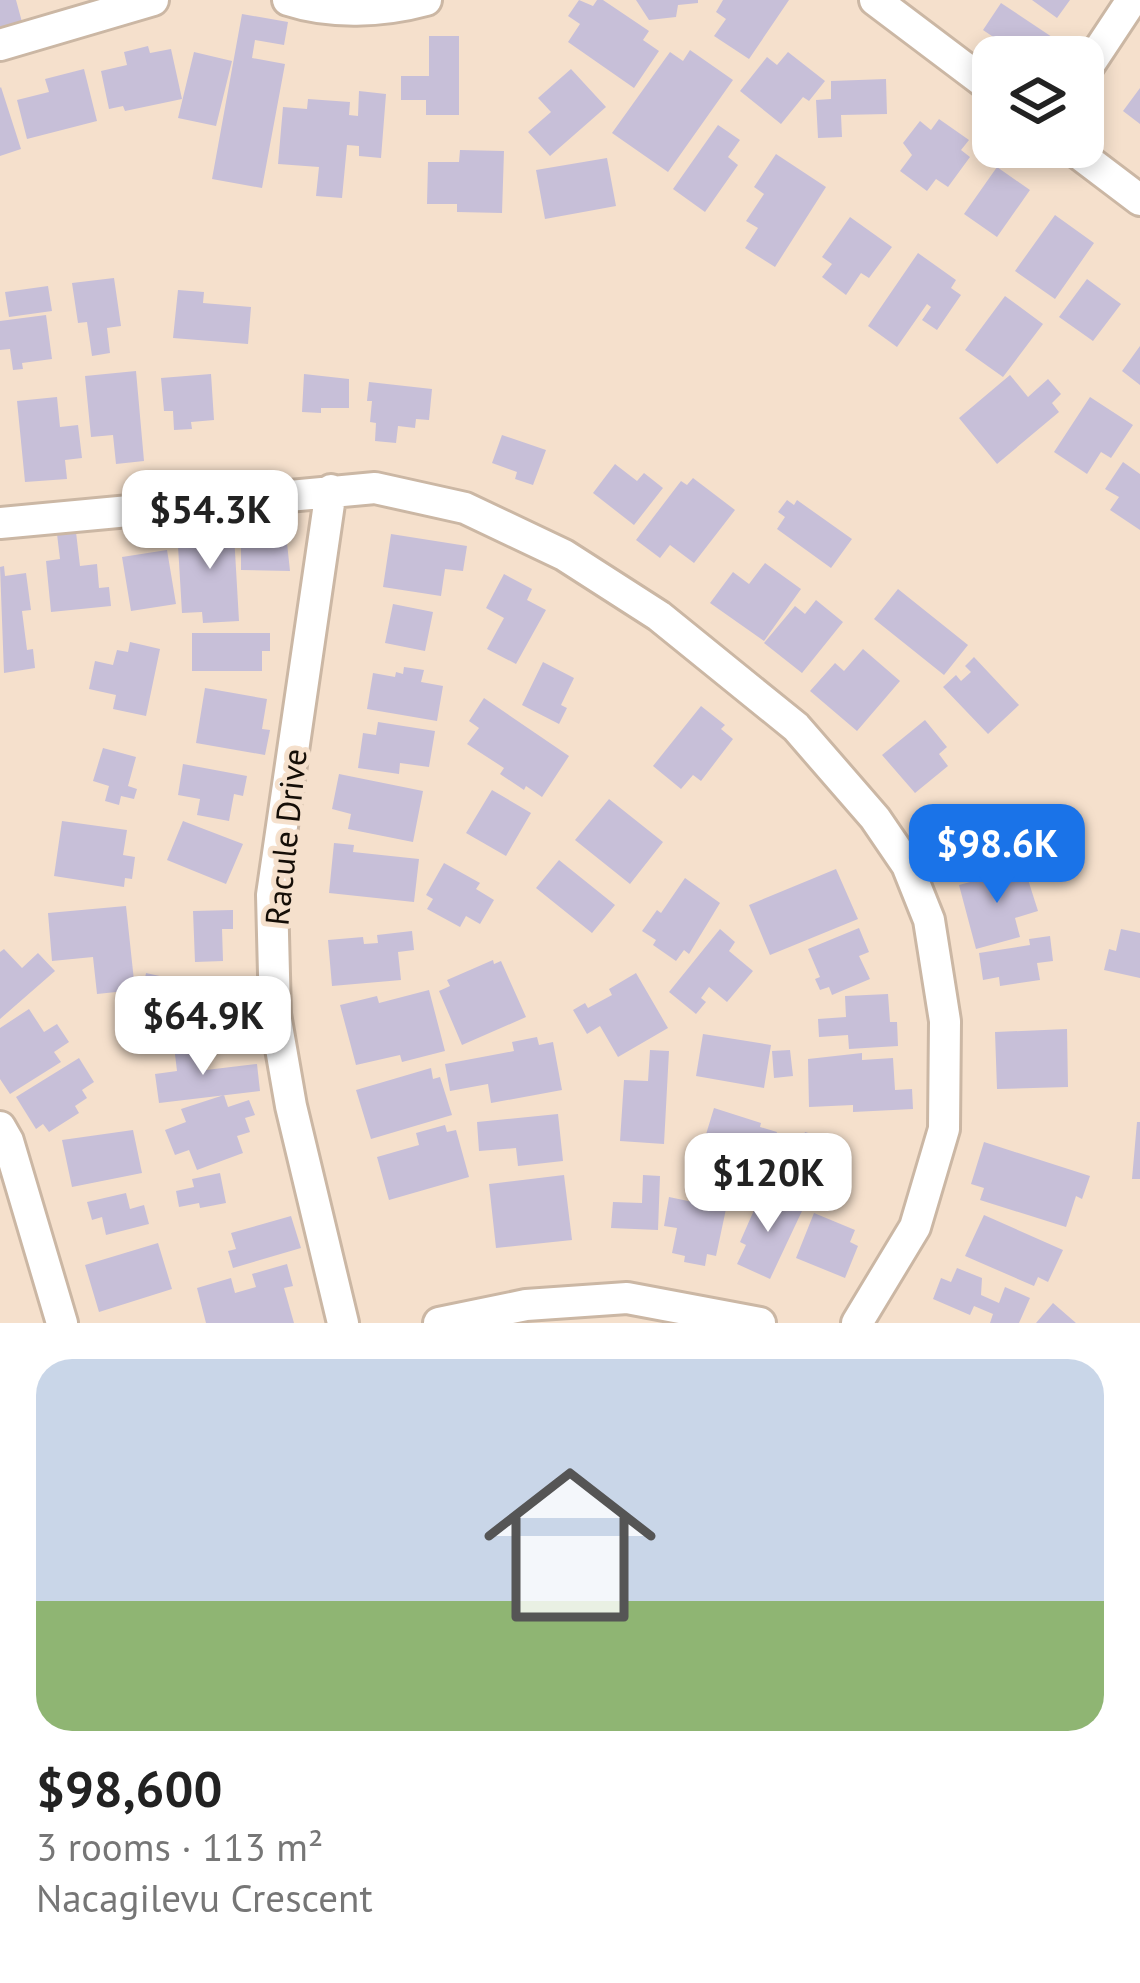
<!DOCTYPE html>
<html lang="en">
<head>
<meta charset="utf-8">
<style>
  body { margin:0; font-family:"PT Sans",sans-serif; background:#f6f6f6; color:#222; height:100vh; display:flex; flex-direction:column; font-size:45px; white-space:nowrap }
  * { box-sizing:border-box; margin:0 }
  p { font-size:39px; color:#767676 }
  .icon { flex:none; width:66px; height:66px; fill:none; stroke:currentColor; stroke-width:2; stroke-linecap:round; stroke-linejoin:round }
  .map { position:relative; height:1323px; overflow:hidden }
  .panel { display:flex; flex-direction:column; background:#fff; flex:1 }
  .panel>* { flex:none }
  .controls { position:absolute; left:972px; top:36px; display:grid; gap:24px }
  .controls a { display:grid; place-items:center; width:132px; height:132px; border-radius:24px; background:#fff; box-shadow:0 6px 18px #0003; font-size:60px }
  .price { position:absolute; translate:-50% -102px; padding:0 27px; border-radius:24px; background:#fff; color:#222; font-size:39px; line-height:78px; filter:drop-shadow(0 3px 6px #0008) }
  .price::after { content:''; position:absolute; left:50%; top:72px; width:36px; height:27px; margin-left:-18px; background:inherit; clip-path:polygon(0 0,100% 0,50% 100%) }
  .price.active { background:#1a73e8; color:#fff }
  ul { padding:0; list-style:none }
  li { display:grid; align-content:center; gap:24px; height:636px; padding:0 36px }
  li+li { border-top:3px solid #e0e0e0 }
  li span { display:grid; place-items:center; height:372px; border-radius:36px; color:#555 }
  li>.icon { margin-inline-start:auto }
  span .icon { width:216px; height:216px; fill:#fffc; stroke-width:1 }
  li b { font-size:51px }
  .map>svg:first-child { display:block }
  .building { fill:#c7bfd8 }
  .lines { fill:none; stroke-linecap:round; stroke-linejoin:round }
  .street-casing { stroke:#cbb7a4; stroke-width:36 }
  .street { stroke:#fff; stroke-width:30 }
  .labels { text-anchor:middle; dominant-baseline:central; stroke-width:10; stroke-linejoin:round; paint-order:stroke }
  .street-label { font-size:33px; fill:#150e07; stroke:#f5e0cc }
</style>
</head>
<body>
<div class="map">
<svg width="1140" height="1323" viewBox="0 0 1140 1323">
  <rect width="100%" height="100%" fill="#f5e0cc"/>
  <path class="building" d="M 0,0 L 16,0 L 22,22 L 0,27 Z
    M 579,0 L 593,6 L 597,0 L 603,0 L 649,31 L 643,40 L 659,51 L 634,88 L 568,42 L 580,24 L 568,16 Z
    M 636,0 L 698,0 L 698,3 L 678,5 L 676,17 L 649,20 Z
    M 723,0 L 789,0 L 749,59 L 714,36 L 726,19 L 716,12 Z
    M 1032,0 L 1070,0 L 1057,18 Z
    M 1001,3 L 1061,43 L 1052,57 L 1023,57 L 983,30 Z
    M 242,14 L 288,22 L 284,45 L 255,40 L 252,58 L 285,64 L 262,188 L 212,179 Z
    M 429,36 L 459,36 L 459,115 L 426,115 L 426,100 L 401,100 L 401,76 L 429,76 Z
    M 148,46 L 150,53 L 171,49 L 182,99 L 125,111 L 123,106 L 109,109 L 101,71 L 127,65 L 124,52 Z
    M 690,50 L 733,80 L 668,172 L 612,133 L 670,52 L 683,61 Z
    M 194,52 L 232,61 L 216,126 L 178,118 Z
    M 788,52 L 825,81 L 809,101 L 803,97 L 781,124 L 740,91 L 767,57 L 777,65 Z
    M 84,69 L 97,121 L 27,139 L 17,100 L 49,92 L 45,79 Z
    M 571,69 L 606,107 L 550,156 L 528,132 L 551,112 L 538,98 Z
    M 886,79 L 887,114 L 841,115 L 842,137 L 818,138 L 816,100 L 831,99 L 831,81 Z
    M 1,87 L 21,149 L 0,156 L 0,88 Z
    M 1140,88 L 1140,124 L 1123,111 Z
    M 359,91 L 386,94 L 381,158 L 359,156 L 359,146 L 347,145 L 342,198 L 316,196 L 319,167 L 278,164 L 283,107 L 307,109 L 308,99 L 350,102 L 349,115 L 358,116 Z
    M 939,119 L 969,140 L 961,150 L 970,157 L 948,187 L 936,179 L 927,191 L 900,171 L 912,155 L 903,143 L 920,121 L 931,130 Z
    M 718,125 L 740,140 L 728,157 L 738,165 L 705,212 L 673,189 Z
    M 460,150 L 504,151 L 502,213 L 457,212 L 457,204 L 427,204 L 428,162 L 459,162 Z
    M 776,154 L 826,187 L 775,267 L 745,248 L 758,228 L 746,221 L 764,194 L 754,187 Z
    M 607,158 L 616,206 L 545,219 L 536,170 Z
    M 997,167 L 1030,190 L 997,237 L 964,214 Z
    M 1055,215 L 1094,243 L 1055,299 L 1015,271 Z
    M 850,217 L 892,247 L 869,278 L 861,273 L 846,295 L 822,277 L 832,264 L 822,257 Z
    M 918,253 L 956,280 L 951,288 L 961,295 L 937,330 L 922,320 L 931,307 L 927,304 L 897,347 L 868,326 Z
    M 114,278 L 121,326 L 107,328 L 110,353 L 92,356 L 87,322 L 78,323 L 72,283 Z
    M 1087,279 L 1121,304 L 1093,341 L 1059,317 Z
    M 48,286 L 52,311 L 9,317 L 5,292 Z
    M 178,290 L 204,292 L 203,303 L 251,307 L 248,344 L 173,338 Z
    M 1005,296 L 1043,324 L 1003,377 L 965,350 Z
    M 46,315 L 52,359 L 22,363 L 23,369 L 13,370 L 10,349 L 0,350 L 0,321 Z
    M 1140,346 L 1140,385 L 1122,371 Z
    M 136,371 L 144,461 L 116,464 L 113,435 L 91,437 L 85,376 Z
    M 211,374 L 214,420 L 191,422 L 192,429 L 174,430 L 173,411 L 164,411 L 161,378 Z
    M 304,374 L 349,379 L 349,408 L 321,408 L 321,413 L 302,412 Z
    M 1010,375 L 1028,397 L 1048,379 L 1061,394 L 1052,403 L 1059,412 L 997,464 L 959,418 Z
    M 369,382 L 432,389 L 429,420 L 416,419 L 415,428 L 398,426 L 396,443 L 375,441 L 376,423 L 370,422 L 372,401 L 367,401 Z
    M 57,397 L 60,427 L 78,425 L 82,458 L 65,460 L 67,479 L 25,482 L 17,401 Z
    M 1090,397 L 1133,425 L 1111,458 L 1101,452 L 1087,474 L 1054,452 Z
    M 502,435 L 546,450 L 533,485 L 515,479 L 517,472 L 492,463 Z
    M 1123,462 L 1140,474 L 1140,530 L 1110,510 L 1119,497 L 1105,489 Z
    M 615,464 L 637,481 L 644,473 L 663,488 L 634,525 L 593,493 Z
    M 693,478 L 735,510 L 694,563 L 670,545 L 660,558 L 636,540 L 681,481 L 687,485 Z
    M 787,500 L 794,505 L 797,500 L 852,539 L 831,568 L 777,529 L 785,517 L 778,512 Z
    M 233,517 L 239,621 L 203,623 L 202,612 L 182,613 L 177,529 L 186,529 L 186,537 L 204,536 L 202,518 Z
    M 241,524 L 285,524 L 290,571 L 241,570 Z
    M 76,532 L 80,566 L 97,564 L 99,588 L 109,587 L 111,606 L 51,612 L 46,561 L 60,559 L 57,534 Z
    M 391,534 L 467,546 L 463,571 L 445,569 L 441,596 L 383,587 Z
    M 167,550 L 176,604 L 131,611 L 122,557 Z
    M 765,563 L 801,589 L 764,641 L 710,603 L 733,572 L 749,584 Z
    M 4,566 L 5,576 L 26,573 L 31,610 L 22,611 L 27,650 L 33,649 L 35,668 L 4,673 L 0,567 Z
    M 504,574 L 532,589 L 527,600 L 546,610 L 516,664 L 487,649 L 504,618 L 486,608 Z
    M 898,589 L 968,645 L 944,675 L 874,619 Z
    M 816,600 L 843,622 L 802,673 L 764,643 L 795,606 L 805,614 Z
    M 393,604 L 433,612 L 425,651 L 385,643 Z
    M 192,633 L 270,633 L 270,651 L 262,651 L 262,671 L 192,671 Z
    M 130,642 L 160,649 L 146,716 L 113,709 L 116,695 L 89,689 L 95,661 L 113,665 L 117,650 L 128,652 Z
    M 863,649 L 900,681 L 857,731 L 810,691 L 835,663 L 844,671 Z
    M 974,657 L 1019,705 L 988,734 L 943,687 L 956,675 L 961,681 L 971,672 L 965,666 Z
    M 543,662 L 574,678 L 561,705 L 567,708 L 559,724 L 522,705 Z
    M 404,667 L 424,670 L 421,682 L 443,686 L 437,721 L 367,709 L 373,673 L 395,677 L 396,672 L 403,674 Z
    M 205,688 L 267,699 L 262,729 L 270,730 L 265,755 L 196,743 Z
    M 484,698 L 569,756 L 542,797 L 526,786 L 524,790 L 500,774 L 504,768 L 467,744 L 479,728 L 469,721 Z
    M 701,706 L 725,725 L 721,729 L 733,739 L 701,781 L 693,775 L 681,789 L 653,766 Z
    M 925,720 L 947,747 L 939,754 L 948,766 L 915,793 L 882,755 Z
    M 378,722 L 435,731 L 429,767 L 400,763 L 399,774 L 358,768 L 363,733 L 376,735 Z
    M 103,748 L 136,757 L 128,786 L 137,789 L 134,799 L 121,796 L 119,805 L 105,801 L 109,786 L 93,781 Z
    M 183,764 L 247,776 L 243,796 L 234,794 L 229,821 L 197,815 L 200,799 L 178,795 Z
    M 339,774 L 423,791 L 413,842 L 348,829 L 351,814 L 332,809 Z
    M 492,790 L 531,813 L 506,856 L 466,833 Z
    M 609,799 L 663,842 L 630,884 L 575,840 Z
    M 62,821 L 127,830 L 123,855 L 135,857 L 132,879 L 125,878 L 124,887 L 54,876 Z
    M 183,821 L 243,844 L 226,884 L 167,860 Z
    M 334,843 L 354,845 L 353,852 L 419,859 L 414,902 L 329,893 Z
    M 559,860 L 615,905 L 592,933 L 536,888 Z
    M 444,863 L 480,883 L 476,889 L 494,900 L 480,924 L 466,916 L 460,927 L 427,909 L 433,899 L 426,895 Z
    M 1024,867 L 1038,911 L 1015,918 L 1020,937 L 976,949 L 959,885 Z
    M 836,869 L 858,919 L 770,955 L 749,905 Z
    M 685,878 L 720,903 L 689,954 L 684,950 L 676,961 L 653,945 L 656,940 L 642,931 L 657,910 L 661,913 Z
    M 126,906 L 135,990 L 97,994 L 93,957 L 52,961 L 48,913 Z
    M 233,910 L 233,929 L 222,929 L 223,961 L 195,962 L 193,911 Z
    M 859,928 L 869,952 L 859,956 L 870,979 L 832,995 L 829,987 L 820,990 L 815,979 L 820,977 L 808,949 Z
    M 720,929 L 735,942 L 729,951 L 753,971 L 727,1002 L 709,987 L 701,998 L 706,1002 L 696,1014 L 669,992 Z
    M 1121,929 L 1140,933 L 1140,978 L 1104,970 L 1109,949 L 1116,951 Z
    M 412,931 L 414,950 L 398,952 L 401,980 L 332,986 L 328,940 L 363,937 L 364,944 L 378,943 L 377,935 Z
    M 1050,936 L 1053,961 L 1037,963 L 1040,980 L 1000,986 L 999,977 L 983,980 L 979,953 L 1030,945 L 1029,939 Z
    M 4,949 L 22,968 L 38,953 L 55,971 L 0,1019 L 0,952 Z
    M 493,960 L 494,964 L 501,961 L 526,1017 L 462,1045 L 439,991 L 450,986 L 447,980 Z
    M 146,973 L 205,986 L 202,1007 L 196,1005 L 191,1031 L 137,1020 Z
    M 636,973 L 668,1028 L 618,1057 L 600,1026 L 587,1034 L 573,1010 L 585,1003 L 588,1008 L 612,995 L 609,989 Z
    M 429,990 L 445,1051 L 402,1062 L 400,1055 L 356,1065 L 340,1005 L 377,996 L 379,1003 Z
    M 888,994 L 890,1022 L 897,1022 L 898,1046 L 849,1049 L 848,1035 L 819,1037 L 818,1019 L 846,1017 L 845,996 Z
    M 29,1009 L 44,1032 L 57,1024 L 69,1042 L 54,1052 L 61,1062 L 10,1094 L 0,1079 L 0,1028 Z
    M 1067,1029 L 1068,1087 L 997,1089 L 995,1032 Z
    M 703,1034 L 771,1045 L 764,1088 L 696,1076 Z
    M 537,1037 L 539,1045 L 553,1042 L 562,1090 L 491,1103 L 488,1084 L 450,1091 L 445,1064 L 514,1051 L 512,1042 Z
    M 202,1043 L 206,1070 L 257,1064 L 260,1091 L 159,1103 L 155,1074 L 177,1071 L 174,1046 Z
    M 650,1050 L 669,1051 L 664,1144 L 620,1141 L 624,1080 L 648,1081 Z
    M 790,1050 L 793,1076 L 774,1078 L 772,1051 Z
    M 862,1053 L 862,1060 L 893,1058 L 895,1090 L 912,1089 L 913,1109 L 853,1112 L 853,1105 L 809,1107 L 808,1059 Z
    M 79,1058 L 94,1082 L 82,1090 L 87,1098 L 75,1106 L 79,1113 L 49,1132 L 43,1124 L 36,1129 L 16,1097 Z
    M 431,1068 L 433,1079 L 440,1077 L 452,1115 L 371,1139 L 356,1090 Z
    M 224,1095 L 228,1107 L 249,1100 L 255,1115 L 245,1118 L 250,1132 L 237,1136 L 243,1153 L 197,1170 L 189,1150 L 175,1155 L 165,1130 L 186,1122 L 181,1109 Z
    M 714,1108 L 761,1123 L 760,1127 L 777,1132 L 768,1162 L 704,1141 Z
    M 558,1114 L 563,1161 L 518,1166 L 516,1148 L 479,1151 L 477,1122 Z
    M 1137,1122 L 1140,1122 L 1140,1179 L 1132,1179 Z
    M 445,1125 L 447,1132 L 456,1130 L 469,1177 L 389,1200 L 377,1157 L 419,1145 L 416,1133 Z
    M 133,1130 L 142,1173 L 72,1187 L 62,1140 Z
    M 805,1132 L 843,1144 L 839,1157 L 847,1160 L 841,1179 L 833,1176 L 828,1191 L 810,1185 L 808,1191 L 789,1185 L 798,1158 L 793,1156 L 796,1144 L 800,1146 Z
    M 984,1142 L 1090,1176 L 1082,1199 L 1076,1196 L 1066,1227 L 980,1200 L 984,1188 L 971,1184 Z
    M 220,1173 L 226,1203 L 200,1208 L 199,1203 L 179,1207 L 176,1191 L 194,1187 L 192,1179 Z
    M 564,1175 L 572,1240 L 496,1248 L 489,1184 Z
    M 643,1175 L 660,1176 L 658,1230 L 611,1228 L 613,1202 L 642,1203 Z
    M 762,1192 L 802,1211 L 770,1279 L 737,1264 L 746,1245 L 740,1242 Z
    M 126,1193 L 130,1209 L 144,1205 L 149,1224 L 106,1235 L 102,1217 L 92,1220 L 87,1202 Z
    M 669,1197 L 726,1209 L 716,1256 L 707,1254 L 705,1266 L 684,1262 L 685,1256 L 672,1253 L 677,1228 L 664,1226 Z
    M 814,1213 L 855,1230 L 850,1242 L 858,1246 L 845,1278 L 796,1258 Z
    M 984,1215 L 1063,1250 L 1048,1282 L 1038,1277 L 1034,1286 L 965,1256 Z
    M 291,1216 L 301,1248 L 233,1268 L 228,1251 L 236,1249 L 231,1233 Z
    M 158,1243 L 172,1289 L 99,1312 L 85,1265 Z
    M 287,1264 L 293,1286 L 284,1288 L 294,1323 L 206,1323 L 197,1288 L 231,1278 L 235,1293 L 256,1287 L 252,1274 Z
    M 957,1268 L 982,1278 L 981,1295 L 999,1303 L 1005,1287 L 1030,1298 L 1019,1323 L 990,1323 L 993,1314 L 974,1306 L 970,1315 L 933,1299 L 941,1278 L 951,1282 Z
    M 1053,1303 L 1076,1323 L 1036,1323 Z"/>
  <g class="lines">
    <g class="street-casing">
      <path id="street" d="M 288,0 C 331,14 382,12 426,0
        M 875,0 L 993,89
        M 0,45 L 153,0
        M 1083,74 L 1132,0
        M 1070,147 L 1140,200
        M 331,490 L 272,895 L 275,1014 L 291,1106 L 343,1323
        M 0,523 L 375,488 L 465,508 L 564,555 L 659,616 L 796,727 L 875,818 L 907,865 L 929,920 L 945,1021 L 944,1129 L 915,1227 L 857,1323
        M 0,1127 L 8,1141 L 62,1323
        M 439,1323 L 526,1305 L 627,1298 L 760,1323"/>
    </g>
    <use href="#street" class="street"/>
  </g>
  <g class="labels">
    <g class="street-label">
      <text transform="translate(285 837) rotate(-84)">Racule Drive</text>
    </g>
  </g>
</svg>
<div class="controls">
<a><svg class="icon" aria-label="layers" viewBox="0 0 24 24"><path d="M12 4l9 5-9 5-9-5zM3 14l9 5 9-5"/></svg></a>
</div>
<b class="price" style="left:210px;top:572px">$54.3K</b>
<b class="price active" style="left:997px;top:906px">$98.6K</b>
<b class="price" style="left:203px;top:1078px">$64.9K</b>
<b class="price" style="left:768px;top:1235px">$120K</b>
</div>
<section class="panel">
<ul>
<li><span style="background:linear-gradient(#c9d6e8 65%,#8fb573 0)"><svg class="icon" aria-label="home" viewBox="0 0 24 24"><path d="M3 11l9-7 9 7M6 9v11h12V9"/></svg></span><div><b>$98,600</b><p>3 rooms · 113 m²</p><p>Nacagilevu Crescent</p></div></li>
</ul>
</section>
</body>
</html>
